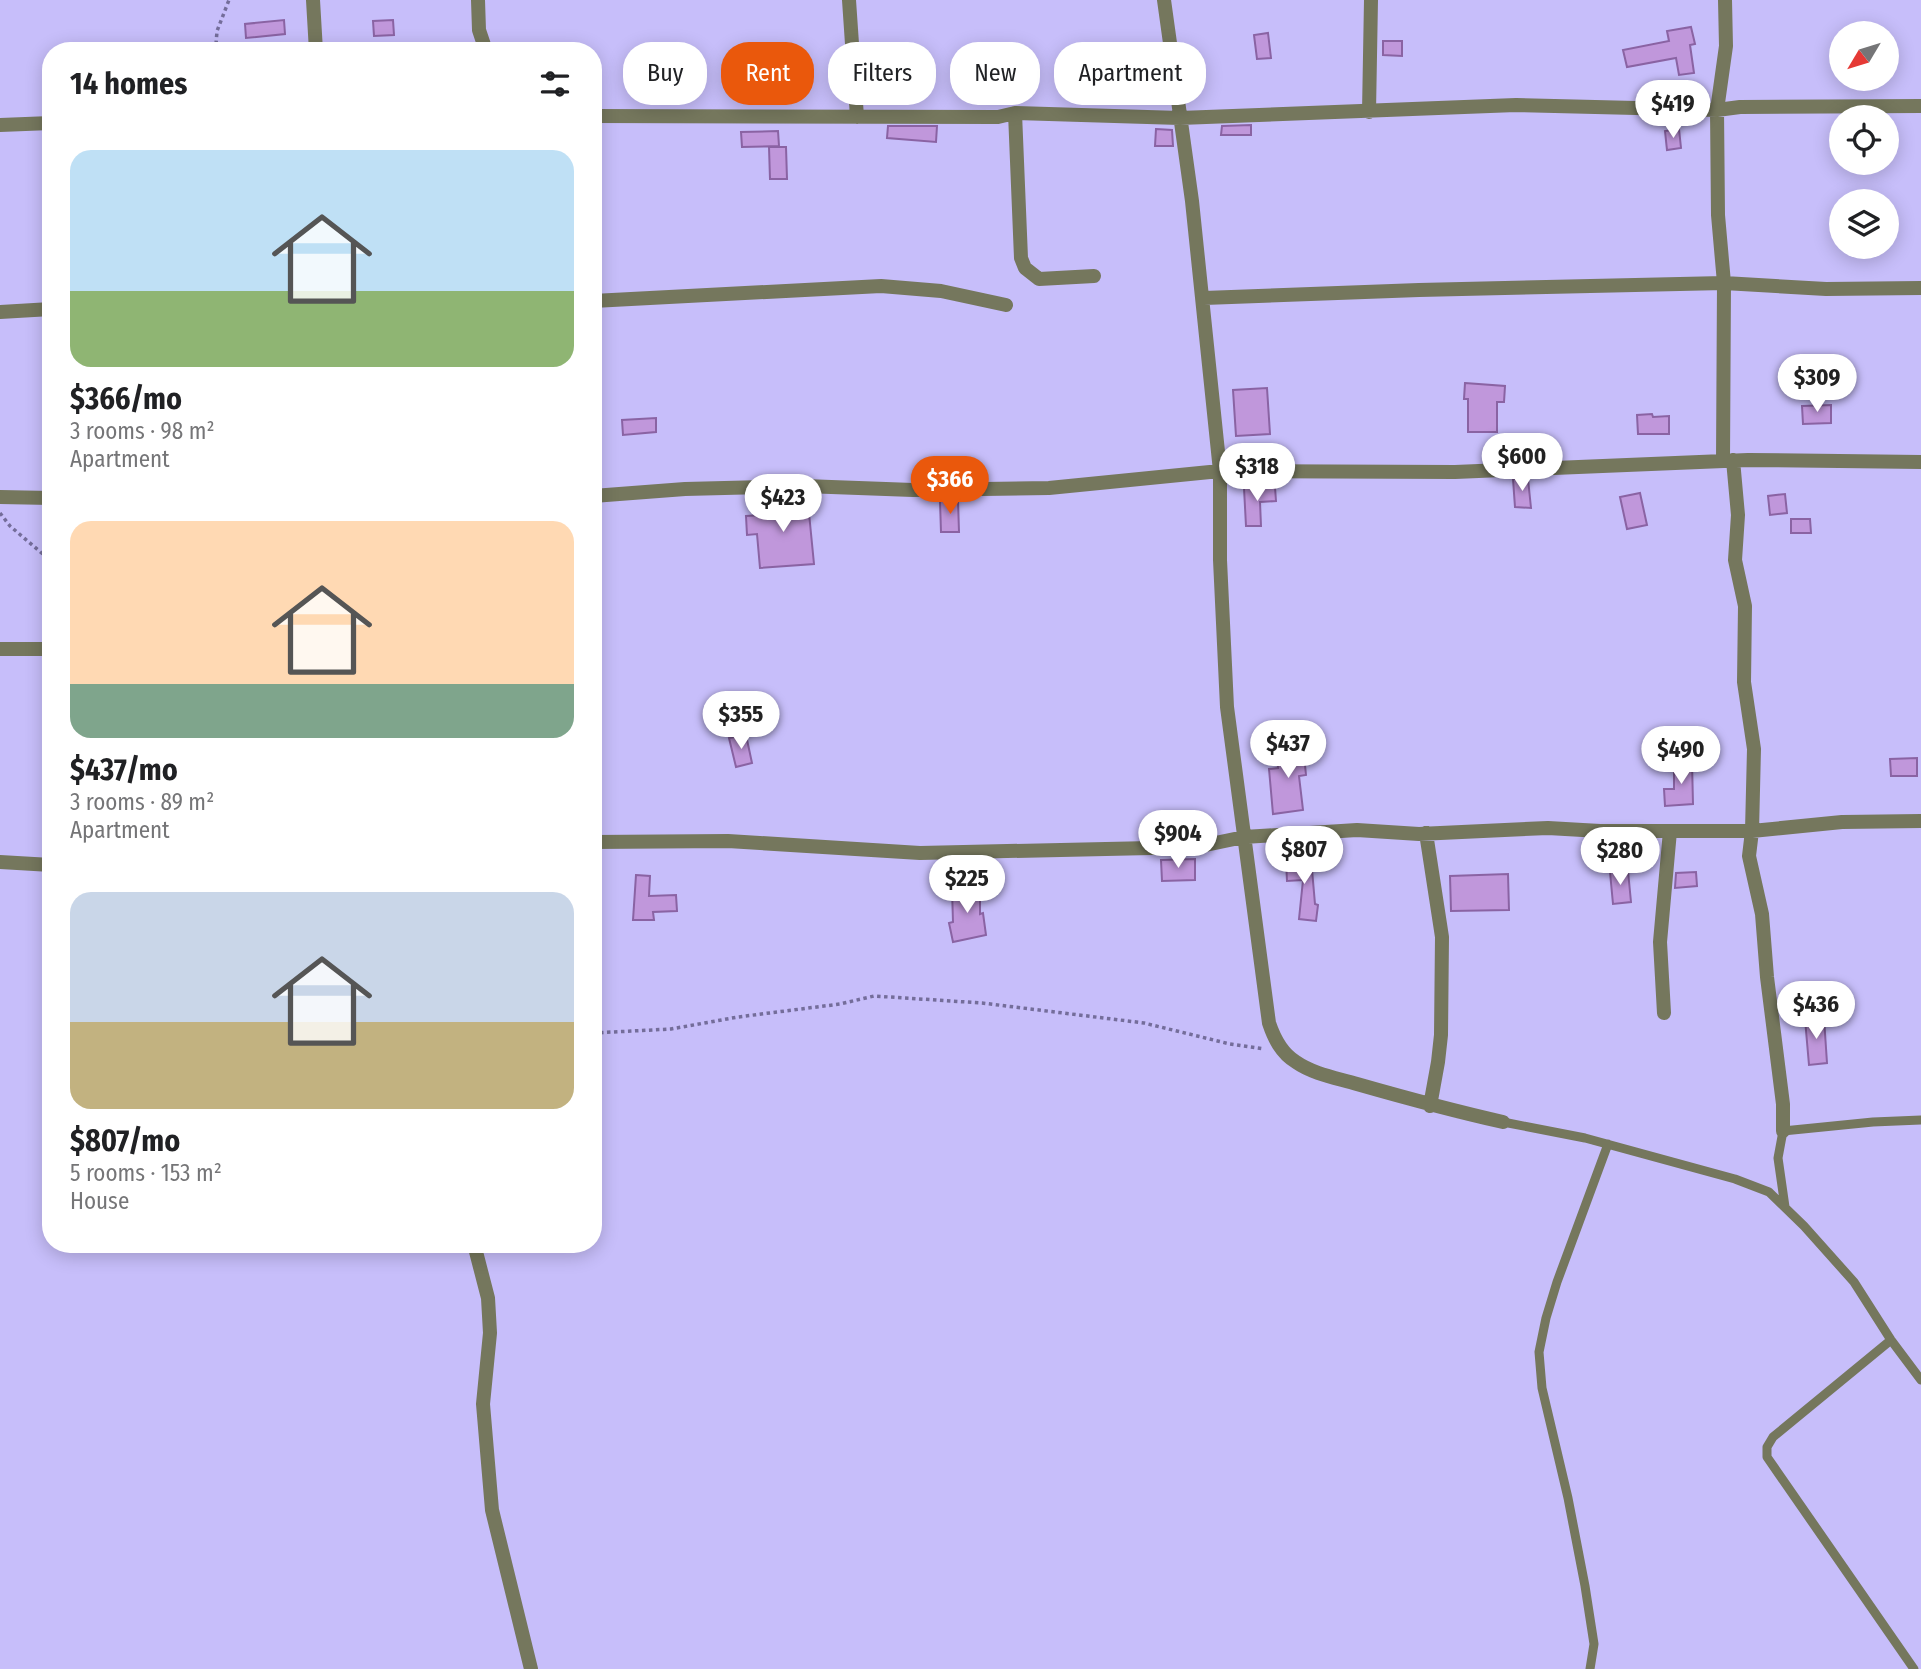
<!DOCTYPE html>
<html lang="en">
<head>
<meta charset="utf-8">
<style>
  body { margin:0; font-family:"Fira Sans Condensed",sans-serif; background:#f2f2f2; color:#202124; height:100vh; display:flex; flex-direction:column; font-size:26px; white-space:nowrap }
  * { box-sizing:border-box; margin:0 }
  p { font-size:23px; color:#757577 }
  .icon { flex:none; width:38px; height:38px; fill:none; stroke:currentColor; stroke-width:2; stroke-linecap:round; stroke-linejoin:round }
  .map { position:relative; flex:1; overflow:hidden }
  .drawer { position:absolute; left:42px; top:42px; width:560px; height:1211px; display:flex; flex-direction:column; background:#fff; border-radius:28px; box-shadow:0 4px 18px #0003 }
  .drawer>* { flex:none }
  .top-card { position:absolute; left:623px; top:42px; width:665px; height:63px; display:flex; gap:14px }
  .needle { width:46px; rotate:232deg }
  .controls { position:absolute; left:1829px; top:21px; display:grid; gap:14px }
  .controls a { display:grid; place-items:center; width:70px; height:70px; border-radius:50%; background:#fff; box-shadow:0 4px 18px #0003; font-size:35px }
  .price { position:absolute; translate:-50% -60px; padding:0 16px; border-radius:24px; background:#fff; color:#222; font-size:23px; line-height:46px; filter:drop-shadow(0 2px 4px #0008) }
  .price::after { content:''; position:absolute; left:50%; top:42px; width:21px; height:16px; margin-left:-10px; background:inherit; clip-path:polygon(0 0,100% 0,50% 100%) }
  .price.active { background:#ea580c; color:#fff }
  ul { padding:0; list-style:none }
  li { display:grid; align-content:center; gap:14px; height:371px; padding:0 28px }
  li span { display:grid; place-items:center; height:217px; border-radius:21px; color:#555 }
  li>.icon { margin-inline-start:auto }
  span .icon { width:126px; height:126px; fill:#fffc; stroke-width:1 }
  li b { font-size:30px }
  h2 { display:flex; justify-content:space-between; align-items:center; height:84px; padding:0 28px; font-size:30px }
  .tag { padding:0 24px; border-radius:28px; background:#fff; box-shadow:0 4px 18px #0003; font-size:24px; line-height:63px }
  .tag.active { background:#ea580c; color:#fff }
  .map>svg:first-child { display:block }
  .building { fill:#c097db; stroke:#8a63a3; stroke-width:2 }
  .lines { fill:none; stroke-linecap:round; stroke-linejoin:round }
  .path { stroke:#746d9a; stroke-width:3.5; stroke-dasharray:3.5 3.5; stroke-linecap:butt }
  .service { stroke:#75775d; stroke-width:9 }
  .minor { stroke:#75775d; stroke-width:14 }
</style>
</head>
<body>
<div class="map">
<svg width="1921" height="1669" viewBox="0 0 1921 1669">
  <rect width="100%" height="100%" fill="#c7befa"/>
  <path class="building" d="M 284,20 L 285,34 L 246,38 L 245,24 Z
    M 393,20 L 394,35 L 374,36 L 373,21 Z
    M 1691,27 L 1695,44 L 1690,45 L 1694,73 L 1679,75 L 1676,58 L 1627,67 L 1623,50 L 1669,41 L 1667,31 Z
    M 1268,33 L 1271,58 L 1257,59 L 1254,35 Z
    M 1383,41 L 1402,41 L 1402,56 L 1383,55 Z
    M 900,43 L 901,65 L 879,66 L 877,44 Z
    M 1251,125 L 1251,135 L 1221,135 L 1222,126 Z
    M 888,126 L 937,126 L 936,142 L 887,138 Z
    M 1156,129 L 1172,130 L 1173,146 L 1155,146 Z
    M 1679,129 L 1681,148 L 1667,150 L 1665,131 Z
    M 778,131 L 779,146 L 742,147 L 741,132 Z
    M 769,147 L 786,147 L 787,179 L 770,179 Z
    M 1465,383 L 1505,386 L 1504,402 L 1497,402 L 1497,432 L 1468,432 L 1468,399 L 1464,399 Z
    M 1267,388 L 1270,434 L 1236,436 L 1233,390 Z
    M 1831,405 L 1831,423 L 1803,424 L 1802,406 Z
    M 1652,414 L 1653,417 L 1669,416 L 1669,434 L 1638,434 L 1637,415 Z
    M 656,418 L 656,432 L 623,435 L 622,420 Z
    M 1513,479 L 1528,479 L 1531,508 L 1515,507 Z
    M 1275,487 L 1276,501 L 1260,502 L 1261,526 L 1246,526 L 1244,488 Z
    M 1640,493 L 1647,525 L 1627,529 L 1620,497 Z
    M 1785,494 L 1787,513 L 1770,515 L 1768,496 Z
    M 765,500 L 790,500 L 790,504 L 808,503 L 814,564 L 760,568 L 757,534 L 747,535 L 746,516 L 766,515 Z
    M 958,500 L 959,532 L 941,532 L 940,501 Z
    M 1791,519 L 1810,519 L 1811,533 L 1791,533 Z
    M 746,735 L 752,763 L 736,767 L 729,738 Z
    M 1303,745 L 1306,775 L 1299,776 L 1303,810 L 1273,814 L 1269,769 L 1278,768 L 1276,747 Z
    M 1917,758 L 1917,776 L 1891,776 L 1890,759 Z
    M 1674,761 L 1692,762 L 1693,804 L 1665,806 L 1664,789 L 1674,789 Z
    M 1311,858 L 1315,904 L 1318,905 L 1316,921 L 1299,919 L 1303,880 L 1287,881 L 1286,860 Z
    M 1195,859 L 1195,880 L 1162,881 L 1161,860 Z
    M 1628,871 L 1631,902 L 1613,904 L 1610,872 Z
    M 1696,872 L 1697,886 L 1675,888 L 1676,873 Z
    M 1508,874 L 1509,910 L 1451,911 L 1450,876 Z
    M 636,875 L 650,876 L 649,896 L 676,895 L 677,911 L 653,912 L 654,920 L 633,920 Z
    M 952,889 L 980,889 L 980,914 L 983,913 L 986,935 L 953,942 L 949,923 L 953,922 Z
    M 1824,1018 L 1827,1063 L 1809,1065 L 1805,1019 Z"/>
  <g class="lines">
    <path class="path" d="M 216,44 L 217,31 L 229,0
      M 0,513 L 10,526 L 51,561
      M 593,1033 L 671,1029 L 738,1017 L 840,1004 L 874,996 L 982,1003 L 1144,1023 L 1230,1044 L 1264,1049"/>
    <path class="service" d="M 1503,1122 L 1585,1138 L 1735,1179 L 1769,1192 L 1804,1226 L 1854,1282 L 1891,1340 L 1921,1380
      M 1785,1207 L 1778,1158 L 1783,1131 L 1873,1122 L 1921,1120
      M 1891,1340 L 1773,1437 L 1767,1447 L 1767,1457 L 1914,1669
      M 1590,1669 L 1594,1644 L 1585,1586 L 1568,1498 L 1542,1388 L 1539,1352 L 1546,1318 L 1557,1282 L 1608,1144"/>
    <path class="minor" d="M 313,0 L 316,51
      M 478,0 L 479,30 L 486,51
      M 849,0 L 857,117
      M 1164,0 L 1192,201 L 1220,471 L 1220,560 L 1227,707 L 1269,1023 C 1274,1038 1281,1053 1296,1062 C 1313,1074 1337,1078 1357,1084 C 1406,1098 1454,1111 1503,1122
      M 1369,112 L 1371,0
      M 1015,113 L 1021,258 L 1025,268 L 1039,279 L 1094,276
      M 593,116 L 998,117 L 1015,113 L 1180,118 L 1516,105 L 1717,110 L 1740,107 L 1921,106
      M 0,125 L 51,123
      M 1204,298 L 1419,290 L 1724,283 L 1826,289 L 1921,288
      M 593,301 L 881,286 L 941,291 L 1006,305
      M 0,312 L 51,309
      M 1723,460 L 1724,283 L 1718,215 L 1717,110 L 1726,46 L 1725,0
      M 1733,460 L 1738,515 L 1735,560 L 1745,606 L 1744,682 L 1754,749 L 1752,831 L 1749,856 L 1762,914 L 1767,977 L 1783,1104 L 1783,1131
      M 593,496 L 685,489 L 804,486 L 913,490 L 1049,488 L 1220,471 L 1455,472 L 1748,460 L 1921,462
      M 0,497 L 51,498
      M 0,649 L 51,649
      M 1426,833 L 1442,937 L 1441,1035 L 1438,1062 L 1430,1106
      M 593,842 L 728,841 L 920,853 L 1196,847 L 1244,837 L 1357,830 L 1419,834 L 1548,828 L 1600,831 L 1752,831 L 1842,822 L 1921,821
      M 0,862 L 51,865
      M 1664,1013 L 1660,942 L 1670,831
      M 474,1244 L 488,1298 L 490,1333 L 483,1404 L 492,1510 L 531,1669"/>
  </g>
</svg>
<div class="controls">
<a><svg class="needle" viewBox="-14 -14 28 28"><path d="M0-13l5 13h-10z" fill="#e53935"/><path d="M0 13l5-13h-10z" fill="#757577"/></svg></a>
<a><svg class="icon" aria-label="locate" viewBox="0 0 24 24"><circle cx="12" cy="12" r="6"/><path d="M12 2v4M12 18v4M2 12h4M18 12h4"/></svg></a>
<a><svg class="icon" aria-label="layers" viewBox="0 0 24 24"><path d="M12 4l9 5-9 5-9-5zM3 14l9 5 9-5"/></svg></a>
</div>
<b class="price" style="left:1673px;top:140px">$419</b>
<b class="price" style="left:1817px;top:414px">$309</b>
<b class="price" style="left:1522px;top:493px">$600</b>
<b class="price" style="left:1257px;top:503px">$318</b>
<b class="price active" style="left:950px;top:516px">$366</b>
<b class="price" style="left:783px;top:534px">$423</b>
<b class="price" style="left:741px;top:751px">$355</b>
<b class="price" style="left:1288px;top:780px">$437</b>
<b class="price" style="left:1681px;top:786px">$490</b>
<b class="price" style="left:1178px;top:870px">$904</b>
<b class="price" style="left:1304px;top:886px">$807</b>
<b class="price" style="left:1620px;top:887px">$280</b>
<b class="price" style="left:967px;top:915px">$225</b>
<b class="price" style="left:1816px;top:1041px">$436</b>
<div class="top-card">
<a class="tag">Buy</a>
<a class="tag active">Rent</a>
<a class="tag">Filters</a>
<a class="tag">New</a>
<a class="tag">Apartment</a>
</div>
<section class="drawer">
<h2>14 homes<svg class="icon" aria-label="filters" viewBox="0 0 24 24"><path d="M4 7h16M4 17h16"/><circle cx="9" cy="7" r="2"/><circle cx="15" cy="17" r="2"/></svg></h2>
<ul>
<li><span style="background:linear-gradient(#bfe0f5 65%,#8fb573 0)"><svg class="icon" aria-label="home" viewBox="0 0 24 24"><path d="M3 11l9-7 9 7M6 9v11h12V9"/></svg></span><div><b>$366/mo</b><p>3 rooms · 98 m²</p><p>Apartment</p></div></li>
<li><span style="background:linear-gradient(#ffd9b3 75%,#7fa58c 0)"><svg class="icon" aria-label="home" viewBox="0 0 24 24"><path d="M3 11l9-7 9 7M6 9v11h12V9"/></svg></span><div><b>$437/mo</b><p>3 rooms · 89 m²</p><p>Apartment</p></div></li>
<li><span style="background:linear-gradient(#c9d6e8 60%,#c2b280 0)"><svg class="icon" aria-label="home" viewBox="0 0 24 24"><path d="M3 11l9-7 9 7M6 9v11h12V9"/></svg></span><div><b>$807/mo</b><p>5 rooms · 153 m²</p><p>House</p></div></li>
</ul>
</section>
</div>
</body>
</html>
